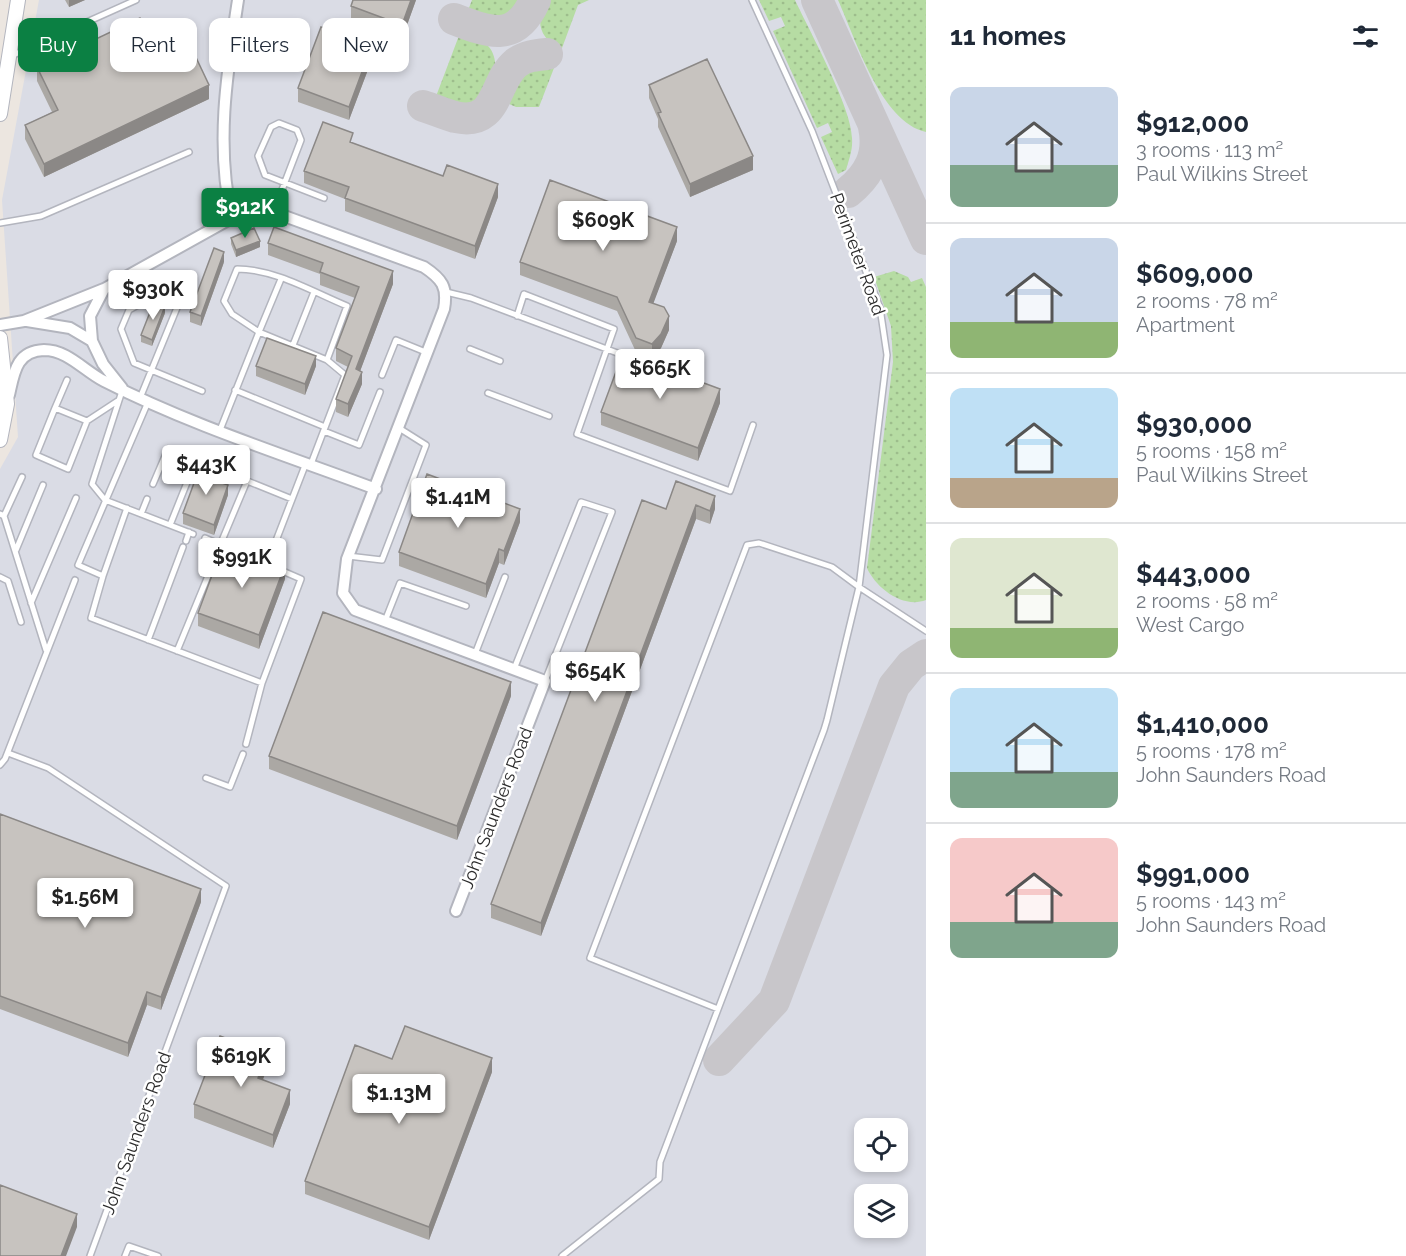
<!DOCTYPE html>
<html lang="en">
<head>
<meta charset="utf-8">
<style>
  body { margin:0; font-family:Raleway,sans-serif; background:#f6f6f7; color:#1f2937; height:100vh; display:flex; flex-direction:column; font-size:22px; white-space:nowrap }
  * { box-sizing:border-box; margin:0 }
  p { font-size:20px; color:#747a83 }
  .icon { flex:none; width:33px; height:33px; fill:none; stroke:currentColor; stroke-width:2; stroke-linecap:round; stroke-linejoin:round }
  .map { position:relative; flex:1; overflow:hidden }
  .drawer { display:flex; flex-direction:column; background:#fff; width:480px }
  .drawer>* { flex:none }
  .hud { position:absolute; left:18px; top:18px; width:570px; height:54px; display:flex; gap:12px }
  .controls { position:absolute; left:854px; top:1118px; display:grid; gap:12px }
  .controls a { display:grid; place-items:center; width:54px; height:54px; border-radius:12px; background:#fff; box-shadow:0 3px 9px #0003; font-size:30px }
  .price { position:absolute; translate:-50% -51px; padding:0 14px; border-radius:6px; background:#fff; color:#222; font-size:20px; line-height:39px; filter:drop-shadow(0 2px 3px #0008) }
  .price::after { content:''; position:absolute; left:50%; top:36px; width:18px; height:14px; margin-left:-9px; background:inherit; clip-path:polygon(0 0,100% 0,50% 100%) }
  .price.current { background:#0b8043; color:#fff }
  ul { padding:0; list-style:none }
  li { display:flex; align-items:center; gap:18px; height:150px; padding:0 24px }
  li+li { border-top:2px solid #e0e1e3 }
  li span { display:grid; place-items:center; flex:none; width:168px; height:120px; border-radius:12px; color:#555 }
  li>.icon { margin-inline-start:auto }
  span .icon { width:72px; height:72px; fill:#fffc; stroke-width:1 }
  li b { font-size:26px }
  h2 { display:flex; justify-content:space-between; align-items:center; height:72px; padding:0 24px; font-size:26px }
  .chip { padding:0 21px; border-radius:12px; background:#fff; box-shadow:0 3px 9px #0003; font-size:21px; line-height:54px }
  .chip.current { background:#0b8043; color:#fff }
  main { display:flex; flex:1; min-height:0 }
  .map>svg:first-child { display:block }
  .airport { fill:#dadce5; fill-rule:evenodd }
  .grass { fill:url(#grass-dots) }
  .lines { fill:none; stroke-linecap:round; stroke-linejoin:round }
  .taxiway { stroke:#c8c6ca; stroke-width:32 }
  .service-casing { stroke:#b3b5be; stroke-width:8 }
  .minor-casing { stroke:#b3b5be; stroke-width:14 }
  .tertiary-casing { stroke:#b3b5be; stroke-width:16 }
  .service { stroke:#fff; stroke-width:5 }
  .minor { stroke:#fff; stroke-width:10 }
  .tertiary { stroke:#fff; stroke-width:14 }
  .wall { fill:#aba8a4 }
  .shaded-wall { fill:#8b8886 }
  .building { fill:#c7c3bf; stroke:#8b8886; stroke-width:1.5 }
  .labels { text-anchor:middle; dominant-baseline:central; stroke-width:5; stroke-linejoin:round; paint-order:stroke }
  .street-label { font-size:18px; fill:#2c2c2c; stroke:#fff }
</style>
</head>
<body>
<main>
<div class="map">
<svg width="926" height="1256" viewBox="0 0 926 1256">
  <defs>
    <pattern id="grass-dots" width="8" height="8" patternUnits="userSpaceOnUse" patternTransform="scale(1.5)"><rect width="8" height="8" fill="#b6dca3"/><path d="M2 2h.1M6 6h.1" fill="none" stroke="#9dbd8c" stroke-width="1.8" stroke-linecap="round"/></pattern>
  </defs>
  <rect width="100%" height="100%" fill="#ece6e0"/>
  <path class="airport" d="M 39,0 L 926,0 L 926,1256 L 0,1256 L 0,469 L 18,437 L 2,200 ZM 864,1128 L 897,1128 L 897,1161 L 864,1161 ZM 864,1194 L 897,1194 L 897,1227 L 864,1227 Z"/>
  <path class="grass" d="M 472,0 L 523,0 C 512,28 490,22 467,13 Z
    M 546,0 L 589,0 L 578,5 L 562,48 C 539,40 535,21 546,0 Z
    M 759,0 L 795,0 C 810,32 852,108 852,138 C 853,150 849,159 846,170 L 838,174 L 821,137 L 832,132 L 828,123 L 817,128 L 773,31 L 785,26 L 781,17 L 769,21 Z
    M 838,0 L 926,0 L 926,132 C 881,122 856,40 838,0 Z
    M 460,33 C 470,37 482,39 489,47 C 504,65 491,105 467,108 C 456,109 444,103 435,99 Z
    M 539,65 L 554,68 L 539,107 L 516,107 L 507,103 C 513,85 517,69 539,65 Z
    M 894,271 L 908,277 L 911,282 L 922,278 L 926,287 L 926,600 C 903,609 876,588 867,568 L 893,362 L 891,326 L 874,277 Z"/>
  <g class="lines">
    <path class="taxiway" d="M 817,0 L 926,239
      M 454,19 C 490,33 516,43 535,0
      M 423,106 C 433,109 444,114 455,117 C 499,127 493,82 516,63 C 525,56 536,55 547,54
      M 848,192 C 869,175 880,155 874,127
      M 719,1060 L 774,1001 L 894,686 L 911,665 L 926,655"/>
    <g class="service-casing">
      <path id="service" d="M 752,0 L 812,131 L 880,308 L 887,355 L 859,587 L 926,631
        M 11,56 L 136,0
        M 272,216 L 301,140 L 297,130 L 279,123 L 271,127 L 258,156 L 265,175 L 324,198
        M 0,223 L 41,216 L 189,152
        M 281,279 L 259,332 L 232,314 L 224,301 L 237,269 C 275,269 313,292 347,306 L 327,360
        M 446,292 L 471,298 L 628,357
        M 517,316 L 524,294 L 614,329 L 577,434 L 730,491 L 753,425
        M 293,345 L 314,292
        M 470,349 L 500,361
        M 382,375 L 396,340 L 428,353
        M 235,390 L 325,427
        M 122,391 L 92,484 L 105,500 L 193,534
        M 488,393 L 549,416
        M 140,398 L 181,298 L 163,291 L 129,310 L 121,329 L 134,363 L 202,391
        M 148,402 L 78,565 L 103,576 L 91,618 L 262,683 L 301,579 L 278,569
        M 55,408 L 87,421 L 68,469 L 36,455 Z
        M 55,408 L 67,380
        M 87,421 L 119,400
        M 220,430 L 259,332 L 327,360 L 345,375 L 311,464
        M 324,431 L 359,445 L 380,392
        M 153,484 L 168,449 L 292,499
        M 0,514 L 4,516 L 46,650
        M 141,514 L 147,499
        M 4,516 L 22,477
        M 170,525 L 196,460
        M 205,538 L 228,548
        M 186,541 L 189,532
        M 16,550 L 43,485
        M 218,550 L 247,481
        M 348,556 L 382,560 L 426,445 L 399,428
        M 267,564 L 306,463
        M 103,576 L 127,508
        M 0,577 L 8,581 L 21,622
        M 31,603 L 76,498
        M 385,621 L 400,583 L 466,606
        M 148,640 L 183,547
        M 177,651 L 215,559
        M 475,654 L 505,577
        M 514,669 L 581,502 L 612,512 L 545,681
        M 246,744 L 262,683
        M 8,753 L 48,768 L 226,886 L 90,1256
        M 0,765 L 5,759 L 75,580
        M 206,778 L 230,787 L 243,754
        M 125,1256 L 129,1246 L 158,1256
        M 562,1256 L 659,1179 L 660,1162 L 824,730 L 827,720 L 859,587 L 832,567 L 759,543 L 747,545 L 590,958 L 718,1009"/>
    </g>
    <g class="minor-casing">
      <path id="minor" d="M 232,218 C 215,146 227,72 238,0
        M 27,321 L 70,328 L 92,341 L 103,364 L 122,388
        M 0,325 L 24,321 L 104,289 L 232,218 L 262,214 L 287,217 L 424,267 C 442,279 448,287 444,309 L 347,559 L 343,593 L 355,610 L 545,681 L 456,911
        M 92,341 L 90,316 L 104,289
        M 9,395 C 14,373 16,351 44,350 C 68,350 84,371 104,381 C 190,425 285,455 376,489"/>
    </g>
    <g class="tertiary-casing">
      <path id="tertiary" d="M 0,114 L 18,0
        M 0,338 L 7,404 L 0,440"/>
    </g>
    <use href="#service" class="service"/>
    <use href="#minor" class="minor"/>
    <use href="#tertiary" class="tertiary"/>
  </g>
  <path class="wall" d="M 65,0 L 85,0 L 69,7 Z
    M 353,0 L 416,0 L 402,39 L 351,20 L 351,6 Z
    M 372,59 L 349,120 L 298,102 L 298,88 Z
    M 161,61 L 209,99 L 44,177 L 25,139 L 25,125 L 52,112 L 37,81 L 37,67 Z
    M 649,85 L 753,170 L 690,197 L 658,127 L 658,119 L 649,98 Z
    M 353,143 L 498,197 L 475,259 L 345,211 L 345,199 L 304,183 L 304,171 Z
    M 231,238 L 260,247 L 236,257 L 231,244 Z
    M 677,241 L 653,303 L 669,330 L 661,348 L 652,357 L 636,352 L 617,311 L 520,275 L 520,262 Z
    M 268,243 L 393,284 L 360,371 L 362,384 L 348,417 L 336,412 L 336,399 L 348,367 L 336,361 L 336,348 L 355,298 L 320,285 L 320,274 L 268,255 Z
    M 224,262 L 201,326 L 190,322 L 190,312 Z
    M 165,313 L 152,346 L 141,342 L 141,335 Z
    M 256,366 L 316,366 L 305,395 L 256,376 Z
    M 720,403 L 698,461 L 601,425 L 601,412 Z
    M 216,480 L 216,481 L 228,495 L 214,535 L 183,524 L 183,513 Z
    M 676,481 L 715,509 L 710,524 L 696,519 L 541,936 L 491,918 L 491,904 L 666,509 Z
    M 520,522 L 504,565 L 499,563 L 486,598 L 399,566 L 399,552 Z
    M 285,579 L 259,649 L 198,626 L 198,613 Z
    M 511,696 L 457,840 L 269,769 L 269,756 Z
    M 0,814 L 201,902 L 161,1010 L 147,1005 L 128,1057 L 0,1009 Z
    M 392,1059 L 492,1072 L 429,1240 L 305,1194 L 305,1181 Z
    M 267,1068 L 263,1080 L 290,1104 L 273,1148 L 194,1118 L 194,1104 Z"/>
  <path class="shaded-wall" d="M 69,0 L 85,0 L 69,7 Z
    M 411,0 L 416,0 L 402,39 L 402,25 Z
    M 372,45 L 372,59 L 349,120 L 349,107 Z
    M 209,85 L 209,99 L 44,177 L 44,164 Z
    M 753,156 L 753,170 L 690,197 L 690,184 Z
    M 498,184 L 498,197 L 475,259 L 475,246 Z
    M 677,227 L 677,241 L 649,315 L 649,302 Z
    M 260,241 L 260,247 L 236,257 L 236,250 Z
    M 224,252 L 224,262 L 201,326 L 201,316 Z
    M 393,271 L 393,284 L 356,382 L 356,369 Z
    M 165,306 L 165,313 L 152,346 L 152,340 Z
    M 669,316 L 669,330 L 661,348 L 652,357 L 652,344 Z
    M 316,356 L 316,366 L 305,395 L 305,384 Z
    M 362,372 L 362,384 L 348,417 L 348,404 Z
    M 720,389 L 720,403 L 698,461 L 698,448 Z
    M 216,470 L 216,480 L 213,490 L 213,480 Z
    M 228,485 L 228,495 L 214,535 L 214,525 Z
    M 715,496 L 715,509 L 710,524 L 710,511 Z
    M 696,505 L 696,519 L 541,936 L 541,923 Z
    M 520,509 L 520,522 L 504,565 L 504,551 Z
    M 499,549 L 499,563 L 486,598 L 486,584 Z
    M 285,565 L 285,579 L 259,649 L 259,635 Z
    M 511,682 L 511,696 L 457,840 L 457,826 Z
    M 201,889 L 201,902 L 161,1010 L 161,997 Z
    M 147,992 L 147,1005 L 128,1057 L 128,1043 Z
    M 267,1054 L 267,1068 L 258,1092 L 258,1078 Z
    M 492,1058 L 492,1072 L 429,1240 L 429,1227 Z
    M 290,1090 L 290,1104 L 273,1148 L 273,1135 Z
    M 77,1214 L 77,1227 L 66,1256 L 61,1256 Z"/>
  <path class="building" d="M 353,0 L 411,0 L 402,25 L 351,6 Z
    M 140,18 L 161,61 L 191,47 L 209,85 L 44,164 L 25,125 L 58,110 L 37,67 Z
    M 321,27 L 372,45 L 349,107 L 298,88 Z
    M 707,59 L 753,156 L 690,184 L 658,113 L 661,112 L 649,85 Z
    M 323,122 L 353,133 L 350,142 L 443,176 L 447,165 L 498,184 L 475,246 L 345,198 L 349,187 L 304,171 Z
    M 550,180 L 677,227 L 649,302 L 664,307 L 669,316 L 661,334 L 652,344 L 636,338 L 617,297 L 520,262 Z
    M 274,227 L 393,271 L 356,369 L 362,372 L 348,404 L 336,399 L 352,356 L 336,348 L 359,287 L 320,272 L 323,263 L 268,243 Z
    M 254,228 L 260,241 L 236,250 L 231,238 Z
    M 214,248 L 224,252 L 201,316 L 190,312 Z
    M 154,302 L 165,306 L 152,340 L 141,335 Z
    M 267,338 L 316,356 L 305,384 L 256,366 Z
    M 623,353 L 720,389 L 698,448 L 601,412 Z
    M 201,464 L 216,470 L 213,480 L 228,485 L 214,525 L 183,513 Z
    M 427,474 L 520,509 L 504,551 L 499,549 L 486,584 L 399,552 Z
    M 676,481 L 715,496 L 710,511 L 696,505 L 541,923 L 491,904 L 642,500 L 666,509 Z
    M 224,543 L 285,565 L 259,635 L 198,613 Z
    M 323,612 L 511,682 L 457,826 L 269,756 Z
    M 0,814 L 201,889 L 161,997 L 147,992 L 128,1043 L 0,996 Z
    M 405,1026 L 492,1058 L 429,1227 L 305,1181 L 355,1045 L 392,1059 Z
    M 220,1036 L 267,1054 L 258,1078 L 290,1090 L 273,1135 L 194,1104 Z
    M 0,1185 L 77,1214 L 61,1256 L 0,1256 Z"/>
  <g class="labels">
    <g class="street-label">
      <text transform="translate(858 254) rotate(70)">Perimeter Road</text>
      <text transform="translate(496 808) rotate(-69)">John Saunders Road</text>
      <text transform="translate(136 1133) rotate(-70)">John Saunders Road</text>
    </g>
  </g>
</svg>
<div class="controls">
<a><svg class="icon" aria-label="locate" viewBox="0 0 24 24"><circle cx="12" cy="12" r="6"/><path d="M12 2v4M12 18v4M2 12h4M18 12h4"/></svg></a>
<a><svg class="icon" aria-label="layers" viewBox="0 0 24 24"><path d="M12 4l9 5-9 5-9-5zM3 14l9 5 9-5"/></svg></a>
</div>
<b class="price current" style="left:245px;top:239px">$912K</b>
<b class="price" style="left:603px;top:252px">$609K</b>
<b class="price" style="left:153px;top:321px">$930K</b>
<b class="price" style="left:660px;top:400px">$665K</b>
<b class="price" style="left:206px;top:496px">$443K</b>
<b class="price" style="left:458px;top:529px">$1.41M</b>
<b class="price" style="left:242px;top:589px">$991K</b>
<b class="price" style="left:595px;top:703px">$654K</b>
<b class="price" style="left:85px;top:929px">$1.56M</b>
<b class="price" style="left:241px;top:1088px">$619K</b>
<b class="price" style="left:399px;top:1125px">$1.13M</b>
<div class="hud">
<a class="chip current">Buy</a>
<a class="chip">Rent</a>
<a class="chip">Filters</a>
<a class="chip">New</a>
</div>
</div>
<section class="drawer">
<h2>11 homes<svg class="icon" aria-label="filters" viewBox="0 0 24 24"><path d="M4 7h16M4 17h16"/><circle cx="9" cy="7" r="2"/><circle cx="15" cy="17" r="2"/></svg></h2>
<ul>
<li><span style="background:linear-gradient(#c9d6e8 65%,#7fa58c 0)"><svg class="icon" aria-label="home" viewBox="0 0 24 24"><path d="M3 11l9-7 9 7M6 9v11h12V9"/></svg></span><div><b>$912,000</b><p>3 rooms · 113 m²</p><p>Paul Wilkins Street</p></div></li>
<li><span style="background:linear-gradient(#c9d6e8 70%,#8fb573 0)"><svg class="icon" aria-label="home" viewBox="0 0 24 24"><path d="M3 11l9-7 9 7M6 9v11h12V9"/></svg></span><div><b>$609,000</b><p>2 rooms · 78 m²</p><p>Apartment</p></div></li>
<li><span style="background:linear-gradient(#bfe0f5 75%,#b9a48a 0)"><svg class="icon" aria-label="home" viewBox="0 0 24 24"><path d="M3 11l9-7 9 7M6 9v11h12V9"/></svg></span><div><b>$930,000</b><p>5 rooms · 158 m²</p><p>Paul Wilkins Street</p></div></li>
<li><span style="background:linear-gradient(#dfe7d0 75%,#8fb573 0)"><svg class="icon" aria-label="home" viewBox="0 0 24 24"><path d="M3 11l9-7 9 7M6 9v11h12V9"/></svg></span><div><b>$443,000</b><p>2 rooms · 58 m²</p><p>West Cargo</p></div></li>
<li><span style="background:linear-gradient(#bfe0f5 70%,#7fa58c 0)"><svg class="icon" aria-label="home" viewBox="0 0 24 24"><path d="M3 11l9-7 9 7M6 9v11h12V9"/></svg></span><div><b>$1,410,000</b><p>5 rooms · 178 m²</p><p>John Saunders Road</p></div></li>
<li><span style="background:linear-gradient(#f6c9c9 70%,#7fa58c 0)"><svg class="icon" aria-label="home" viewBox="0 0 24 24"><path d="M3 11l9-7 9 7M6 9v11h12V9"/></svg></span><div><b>$991,000</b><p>5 rooms · 143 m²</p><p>John Saunders Road</p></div></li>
</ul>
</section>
</main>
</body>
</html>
